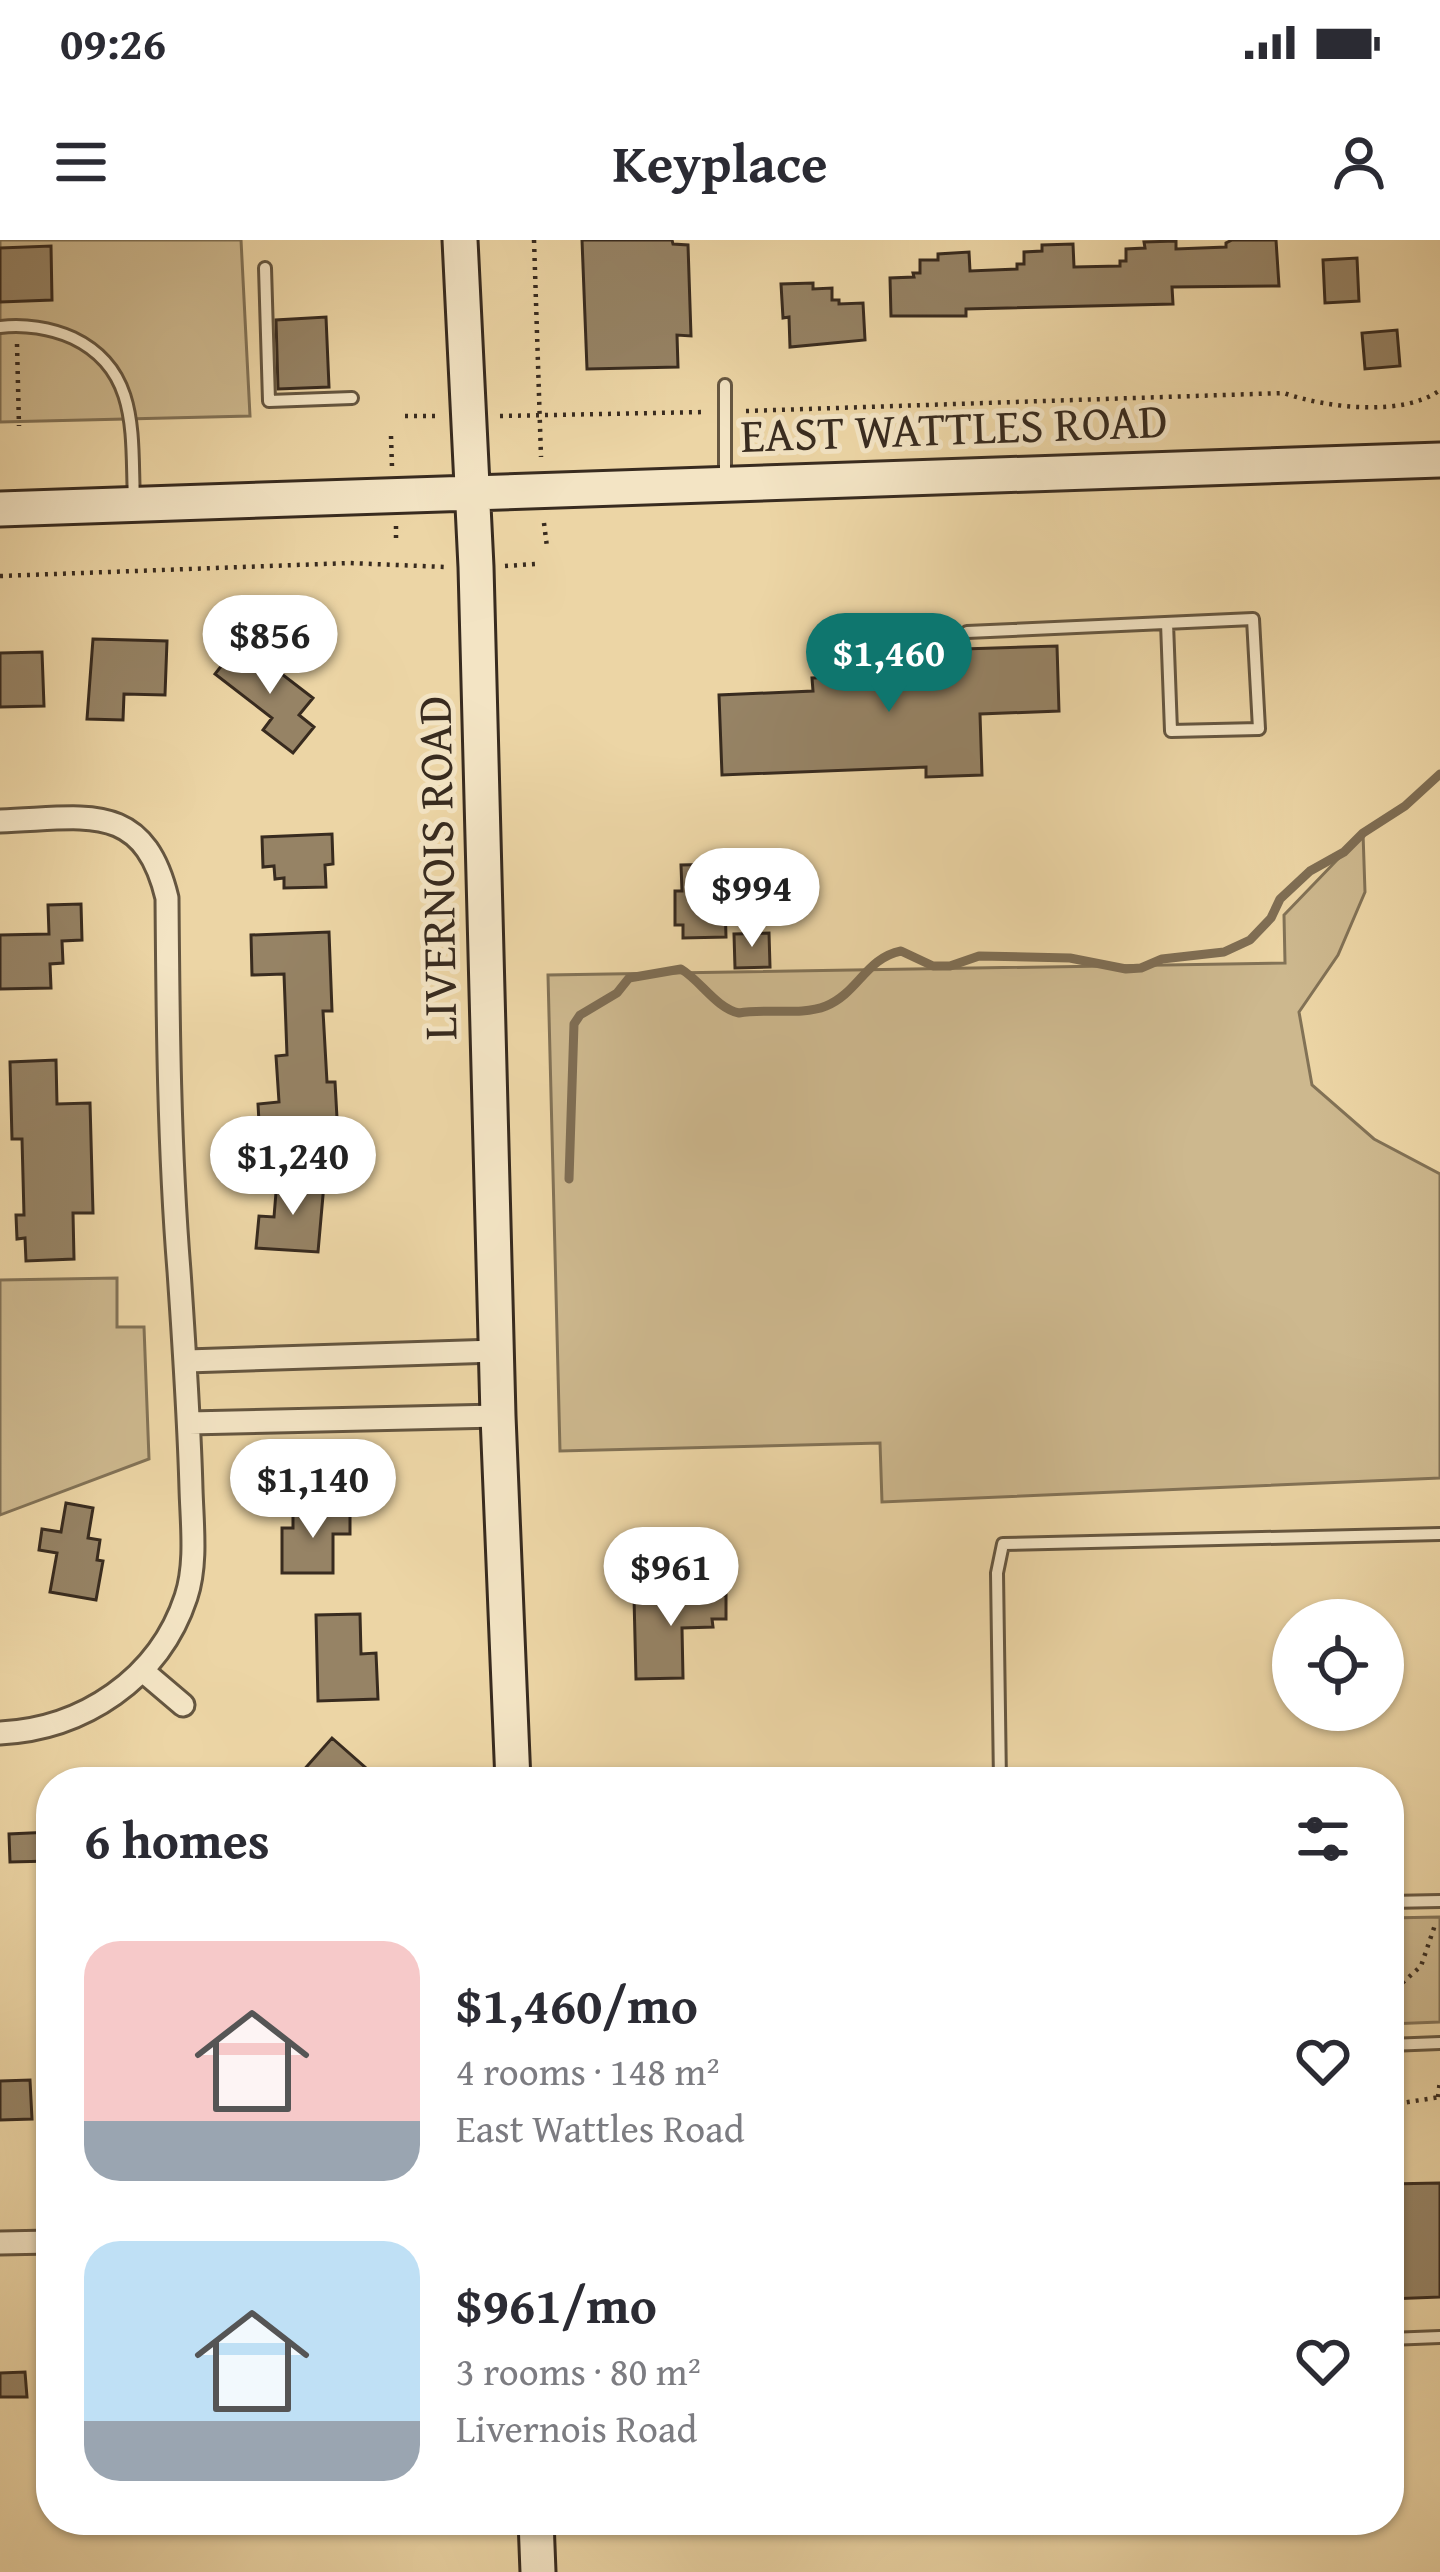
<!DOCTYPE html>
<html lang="en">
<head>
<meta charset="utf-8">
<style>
  body { margin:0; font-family:"Gentium Book Plus",serif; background:#f7f7f7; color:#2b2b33; height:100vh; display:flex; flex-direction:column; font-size:45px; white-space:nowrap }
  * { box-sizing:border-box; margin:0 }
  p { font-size:39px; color:#7c7c81 }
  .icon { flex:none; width:66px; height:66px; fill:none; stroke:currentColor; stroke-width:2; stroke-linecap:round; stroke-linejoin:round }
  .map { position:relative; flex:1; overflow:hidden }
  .side { position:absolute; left:36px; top:1527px; width:1368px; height:768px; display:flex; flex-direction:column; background:#fff; border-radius:48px; box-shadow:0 3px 9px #0004 }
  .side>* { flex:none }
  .buttons { position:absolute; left:1272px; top:1359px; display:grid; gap:24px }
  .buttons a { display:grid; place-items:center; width:132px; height:132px; border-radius:50%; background:#fff; box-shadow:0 3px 9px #0004; font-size:60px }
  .price { position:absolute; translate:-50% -102px; padding:0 27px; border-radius:42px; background:#fff; color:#222; font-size:39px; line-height:78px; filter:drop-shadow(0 3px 6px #0008) }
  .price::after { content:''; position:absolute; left:50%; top:72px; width:36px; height:27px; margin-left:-18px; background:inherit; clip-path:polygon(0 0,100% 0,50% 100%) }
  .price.active { background:#0f766e; color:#fff }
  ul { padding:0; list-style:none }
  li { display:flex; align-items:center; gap:36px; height:300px; padding:0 48px }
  li span { display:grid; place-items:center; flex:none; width:336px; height:240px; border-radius:36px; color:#555 }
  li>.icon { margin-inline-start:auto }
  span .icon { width:144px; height:144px; fill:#fffc; stroke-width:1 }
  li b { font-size:51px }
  h2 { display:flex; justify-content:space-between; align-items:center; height:144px; padding:0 48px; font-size:51px }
  .status { display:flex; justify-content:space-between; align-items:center; height:84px; padding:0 60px; background:#fff; direction:ltr }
  .status svg { height:33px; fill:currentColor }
  header { display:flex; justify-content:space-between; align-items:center; height:156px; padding:0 48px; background:#fff; font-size:54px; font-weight:800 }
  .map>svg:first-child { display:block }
  .green { fill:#cdb88e; stroke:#827256; stroke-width:3 }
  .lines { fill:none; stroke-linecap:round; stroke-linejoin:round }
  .stream { stroke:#7f6e54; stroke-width:9 }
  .building { fill:#968365; stroke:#382b1f; stroke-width:3 }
  .lane-casing { stroke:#655640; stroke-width:16 }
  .street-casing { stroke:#655640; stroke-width:27 }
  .secondary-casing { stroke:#382b1f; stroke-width:39 }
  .path { stroke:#382b1f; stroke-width:4.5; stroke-dasharray:3 6; stroke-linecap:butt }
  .lane { stroke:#f3e4c4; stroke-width:10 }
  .street { stroke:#f3e4c4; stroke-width:21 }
  .secondary { stroke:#f3e4c4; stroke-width:33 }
  .labels { text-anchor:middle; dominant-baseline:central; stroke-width:10; stroke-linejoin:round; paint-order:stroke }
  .street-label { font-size:48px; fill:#382b1f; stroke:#f3e4c4 }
</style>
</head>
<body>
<div class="status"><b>09:26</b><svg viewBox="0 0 49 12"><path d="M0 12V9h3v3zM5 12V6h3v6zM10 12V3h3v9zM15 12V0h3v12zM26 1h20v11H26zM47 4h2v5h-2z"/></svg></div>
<header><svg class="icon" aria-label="menu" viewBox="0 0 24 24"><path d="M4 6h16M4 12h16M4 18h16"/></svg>Keyplace<svg class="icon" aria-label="person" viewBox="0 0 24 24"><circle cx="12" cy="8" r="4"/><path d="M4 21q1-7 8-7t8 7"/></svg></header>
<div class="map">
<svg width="1440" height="2332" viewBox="0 0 1440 2332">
  <rect width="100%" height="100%" fill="#ecd5a5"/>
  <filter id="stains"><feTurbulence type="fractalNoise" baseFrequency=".00167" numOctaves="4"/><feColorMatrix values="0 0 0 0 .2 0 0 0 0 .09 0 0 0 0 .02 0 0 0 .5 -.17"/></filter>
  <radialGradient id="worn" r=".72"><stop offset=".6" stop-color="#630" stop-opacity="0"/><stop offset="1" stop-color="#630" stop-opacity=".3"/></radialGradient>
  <path class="green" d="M 0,0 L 241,0 L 250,176 L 0,182 Z
    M 1363,593 L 1365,652 L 1338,715 L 1299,772 L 1312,845 L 1374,899 L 1440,934 L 1440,1238 L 882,1262 L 880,1203 L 560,1211 L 548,735 L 1285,723 L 1284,675 Z
    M 117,1038 L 117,1087 L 144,1087 L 149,1219 L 0,1275 L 0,1040 Z
    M 1440,1677 L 1440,1782 L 1389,1784 L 1389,1678 Z"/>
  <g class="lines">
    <path class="stream" d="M 569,939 L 574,784 L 580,775 L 617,753 L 629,738 L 681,729 C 701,741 716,768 739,773 C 766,768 801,776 826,766 C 858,753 866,718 901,711 L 933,726 L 950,726 L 979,716 L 1070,718 L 1126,729 L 1141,728 L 1162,719 L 1224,712 L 1250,700 L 1271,678 L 1280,659 L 1310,631 L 1344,612 L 1363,593 L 1405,566 L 1440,534"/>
  </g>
  <path class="building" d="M 582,0 L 672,0 L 673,4 L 688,5 L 691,96 L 677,95 L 678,127 L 587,129 Z
    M 1232,0 L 1276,0 L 1279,46 L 1172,47 L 1173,64 L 966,69 L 966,76 L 891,76 L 890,38 L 914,37 L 913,33 L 920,33 L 920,20 L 938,20 L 938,14 L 969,12 L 970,31 L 1017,29 L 1017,24 L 1024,24 L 1024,12 L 1042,11 L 1042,5 L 1073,4 L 1074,27 L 1120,26 L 1120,21 L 1126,21 L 1126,9 L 1145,8 L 1144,2 L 1176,1 L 1176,9 L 1226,7 L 1226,3 Z
    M 51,6 L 52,60 L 0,62 L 0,8 Z
    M 1357,18 L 1359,61 L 1325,63 L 1323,20 Z
    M 813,43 L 813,49 L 832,48 L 832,60 L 839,60 L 839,64 L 863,63 L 865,100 L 790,107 L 789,77 L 783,78 L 781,44 Z
    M 326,77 L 329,147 L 278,149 L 276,80 Z
    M 1397,90 L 1400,126 L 1365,129 L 1362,93 Z
    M 93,399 L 167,401 L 165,455 L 124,454 L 123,480 L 87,479 Z
    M 1057,406 L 1059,471 L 980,474 L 982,535 L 926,537 L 926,527 L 722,535 L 719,455 L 813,451 L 812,438 L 901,435 L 900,411 Z
    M 248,408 L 313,458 L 299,475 L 314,487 L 293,513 L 263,490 L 272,478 L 215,434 L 229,416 L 237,422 Z
    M 42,412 L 44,466 L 0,467 L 0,413 Z
    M 332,594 L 333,624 L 325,625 L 326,647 L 284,648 L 284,638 L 275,639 L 274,626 L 263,627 L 262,597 Z
    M 724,624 L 726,697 L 683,698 L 683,685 L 675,685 L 675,651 L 682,651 L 681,625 Z
    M 81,664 L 82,700 L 62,701 L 63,723 L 50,724 L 51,748 L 0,749 L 0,695 L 49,694 L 48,665 Z
    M 329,692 L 332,771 L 323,771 L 327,842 L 335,842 L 338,896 L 260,900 L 258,864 L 279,862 L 276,816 L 287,815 L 284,734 L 252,735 L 251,695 Z
    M 769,693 L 770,727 L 735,728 L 734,694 Z
    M 56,820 L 57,864 L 90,863 L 93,973 L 73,973 L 74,1019 L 26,1021 L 25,998 L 17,999 L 16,975 L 24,975 L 22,899 L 12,899 L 10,822 Z
    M 277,940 L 324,944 L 318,1012 L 256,1008 L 259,976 L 274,977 Z
    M 66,1263 L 93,1268 L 88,1298 L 100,1300 L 97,1320 L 103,1321 L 96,1360 L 50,1352 L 57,1313 L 39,1310 L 42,1289 L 61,1292 Z
    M 293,1271 L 350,1271 L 350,1294 L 333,1294 L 333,1333 L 282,1333 L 282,1288 L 293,1288 Z
    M 688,1347 L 714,1347 L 715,1356 L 726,1355 L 726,1379 L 712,1379 L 713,1387 L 682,1388 L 683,1438 L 636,1439 L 634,1357 L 688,1356 Z
    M 360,1374 L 361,1414 L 376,1413 L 378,1459 L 318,1461 L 316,1375 Z
    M 332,1498 L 367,1529 L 356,1542 L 293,1542 Z
    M 51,1592 L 51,1621 L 10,1622 L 9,1594 Z
    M 30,1840 L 32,1879 L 0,1880 L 0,1841 Z
    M 1440,1943 L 1440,2057 L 1389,2059 L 1389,1944 Z
    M 25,2132 L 27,2157 L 0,2157 L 0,2133 Z"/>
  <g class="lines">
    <g class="lane-casing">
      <path id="lane" d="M 265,28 L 269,161 L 352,158
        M 0,87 C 24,84 51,88 73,98 C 140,130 131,196 134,260
        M 725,145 L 725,237
        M 967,392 L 1253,379 L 1259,489 L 1171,491 L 1167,383
        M 1000,1542 L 997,1333 L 1003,1304 L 1440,1294
        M 1389,1662 L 1440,1661
        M 1389,1805 L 1440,1803
        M 1389,2099 L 1440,2097"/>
    </g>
    <g class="street-casing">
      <path id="street" d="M 0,581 C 83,579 143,558 167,658 C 168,782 169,907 179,1031 C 184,1104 189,1176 191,1249 C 192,1284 197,1324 186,1357 C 159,1439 83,1489 0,1493
        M 187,1121 L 496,1111
        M 189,1183 L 498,1176
        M 143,1431 L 183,1465
        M 0,2003 L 51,2002"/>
    </g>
    <g class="secondary-casing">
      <path id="secondary" d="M 460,0 L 476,327 L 498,1176 L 513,1542
        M 0,269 L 1440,220
        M 536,2280 L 538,2332"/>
    </g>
    <path class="path" d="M 534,0 L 541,217
      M 17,104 L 19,186
      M 746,171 L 1284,153 C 1326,168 1404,177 1440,150
      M 405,176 L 435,176
      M 500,176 L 705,172
      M 391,196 L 392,227
      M 544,283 L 547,307
      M 396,286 L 396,302
      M 505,326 L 535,324
      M 0,336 L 350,323 L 445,327
      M 1389,1755 L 1421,1726 L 1436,1682
      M 1438,1857 L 1440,1840
      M 1389,1865 L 1440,1857"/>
    <use href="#lane" class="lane"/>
    <use href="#street" class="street"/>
    <use href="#secondary" class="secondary"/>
  </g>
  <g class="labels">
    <g class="street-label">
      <text transform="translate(954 187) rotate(-2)">EAST WATTLES ROAD</text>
      <text transform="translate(436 628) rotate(-91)">LIVERNOIS ROAD</text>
    </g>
  </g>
  <rect width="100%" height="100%" filter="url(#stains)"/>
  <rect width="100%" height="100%" fill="url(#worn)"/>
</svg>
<div class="buttons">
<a><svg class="icon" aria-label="locate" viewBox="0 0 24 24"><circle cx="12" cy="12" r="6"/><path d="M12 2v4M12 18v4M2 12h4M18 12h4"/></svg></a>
</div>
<b class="price" style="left:270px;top:457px">$856</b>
<b class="price active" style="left:889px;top:475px">$1,460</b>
<b class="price" style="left:752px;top:710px">$994</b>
<b class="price" style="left:293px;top:978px">$1,240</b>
<b class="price" style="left:313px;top:1301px">$1,140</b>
<b class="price" style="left:671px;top:1389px">$961</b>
<section class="side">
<h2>6 homes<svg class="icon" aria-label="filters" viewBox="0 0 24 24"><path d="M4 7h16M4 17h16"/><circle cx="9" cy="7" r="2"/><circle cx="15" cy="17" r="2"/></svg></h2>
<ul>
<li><span style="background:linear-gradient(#f6c9c9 75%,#9aa5b1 0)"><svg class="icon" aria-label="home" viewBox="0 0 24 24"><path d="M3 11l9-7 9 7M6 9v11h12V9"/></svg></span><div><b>$1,460/mo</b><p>4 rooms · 148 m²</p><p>East Wattles Road</p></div><svg class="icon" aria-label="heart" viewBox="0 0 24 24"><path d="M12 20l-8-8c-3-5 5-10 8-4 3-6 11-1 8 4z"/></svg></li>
<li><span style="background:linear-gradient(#bfe0f5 75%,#9aa5b1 0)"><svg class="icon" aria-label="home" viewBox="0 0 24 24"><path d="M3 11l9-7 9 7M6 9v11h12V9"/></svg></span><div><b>$961/mo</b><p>3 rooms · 80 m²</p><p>Livernois Road</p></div><svg class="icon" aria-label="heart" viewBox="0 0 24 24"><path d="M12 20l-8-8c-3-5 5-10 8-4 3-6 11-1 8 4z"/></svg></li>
</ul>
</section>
</div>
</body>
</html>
